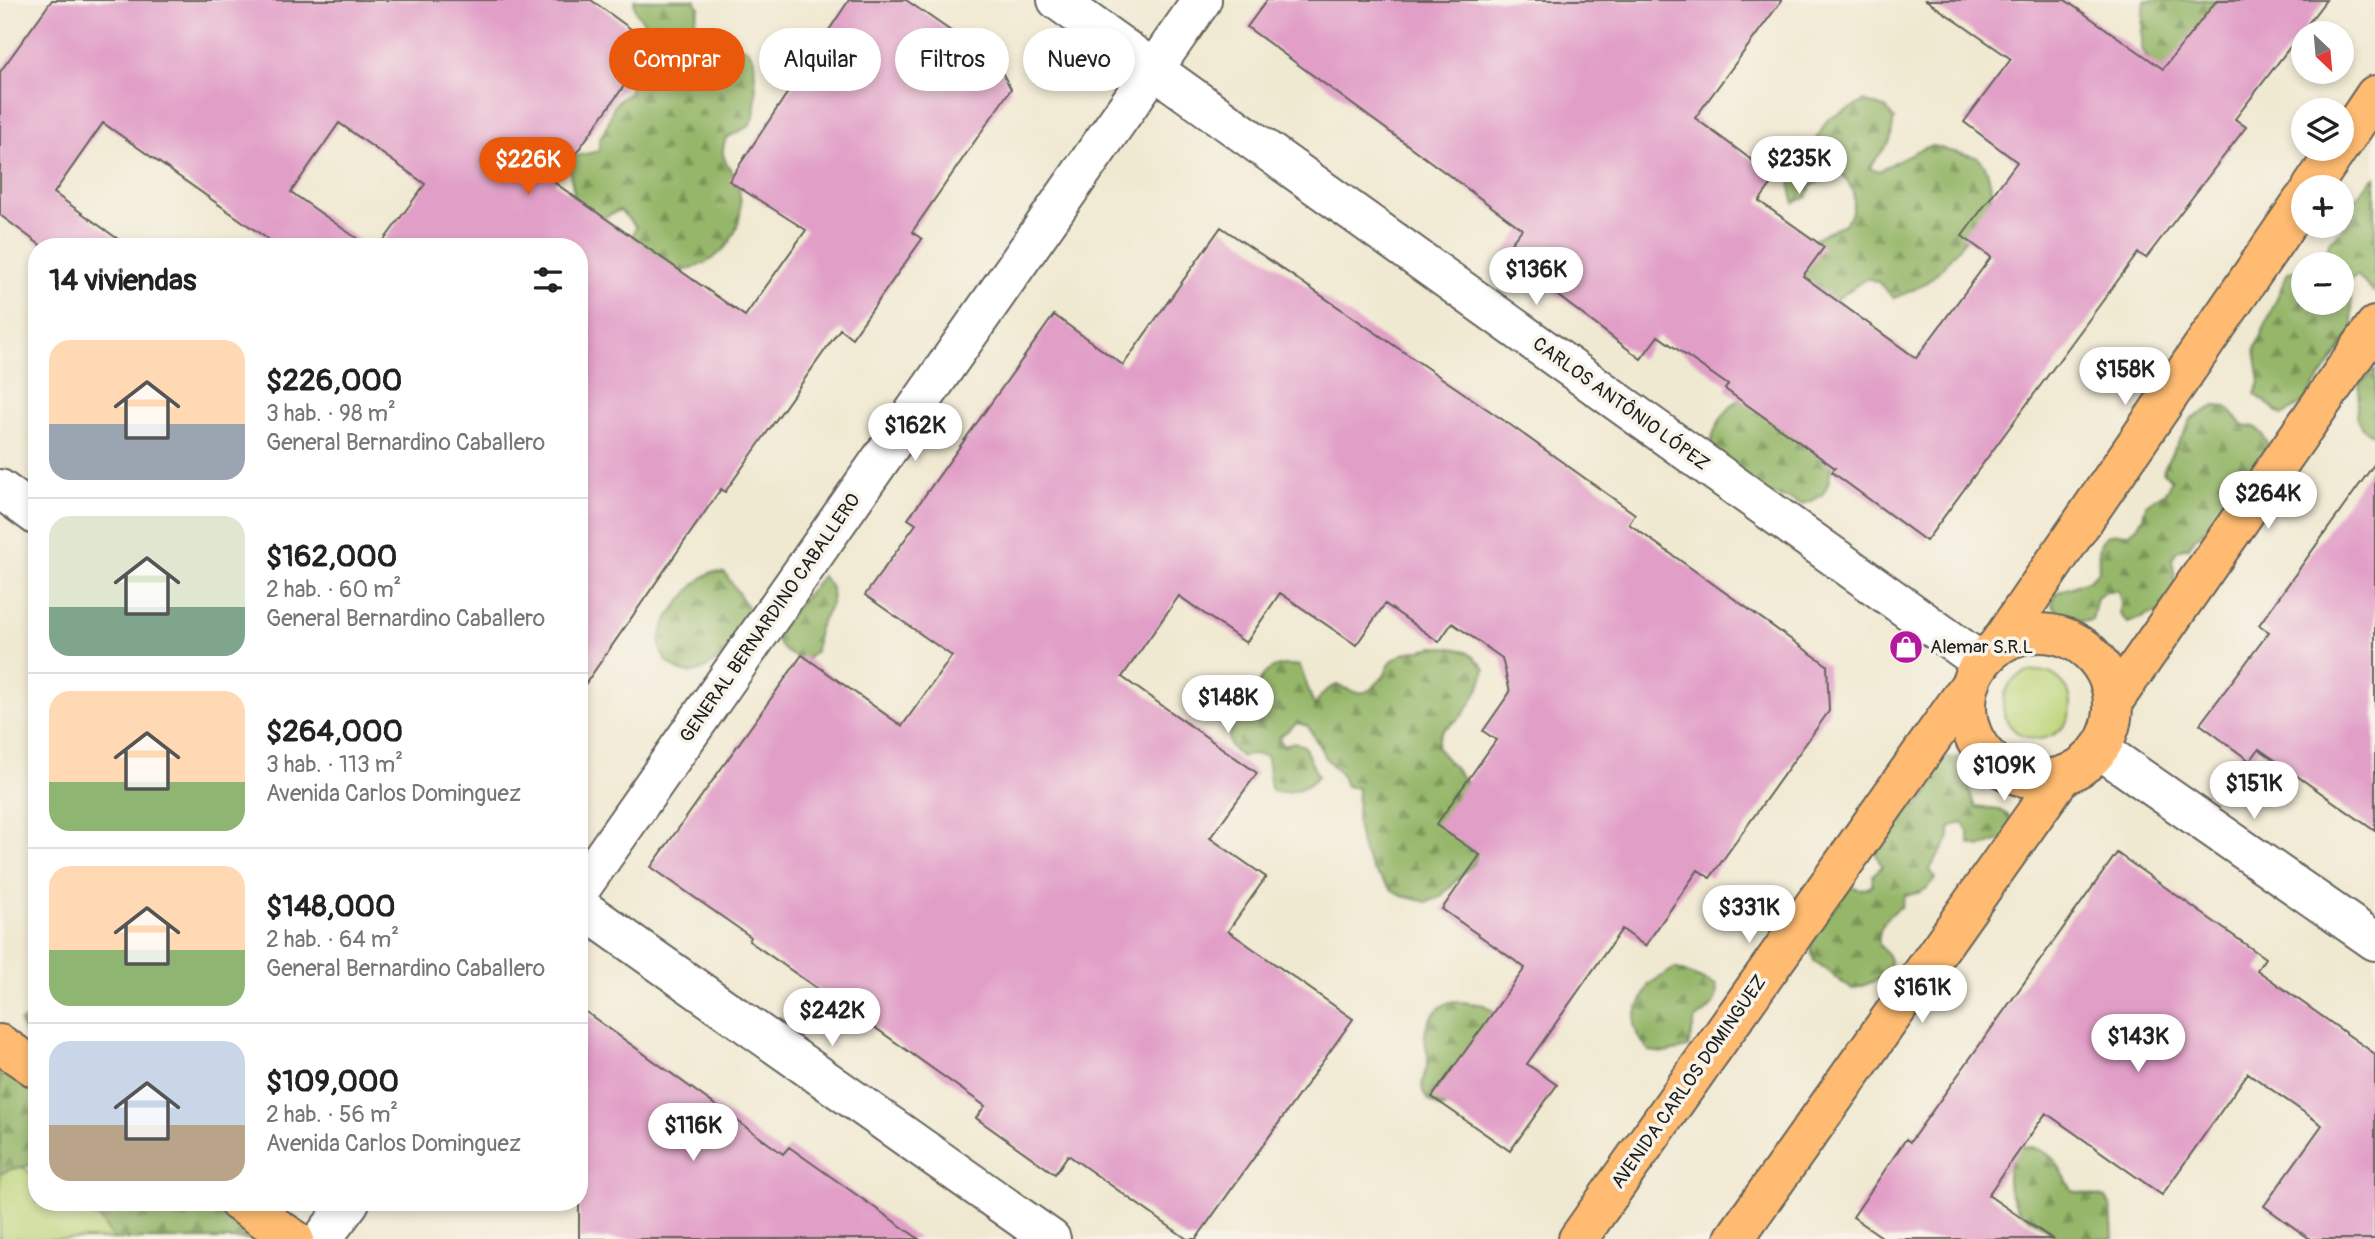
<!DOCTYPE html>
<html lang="es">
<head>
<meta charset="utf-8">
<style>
  body { margin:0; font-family:Pangolin,sans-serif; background:#f6f6f6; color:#222; height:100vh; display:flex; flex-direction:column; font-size:26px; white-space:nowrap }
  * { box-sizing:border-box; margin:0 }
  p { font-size:23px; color:#767676 }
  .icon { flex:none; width:38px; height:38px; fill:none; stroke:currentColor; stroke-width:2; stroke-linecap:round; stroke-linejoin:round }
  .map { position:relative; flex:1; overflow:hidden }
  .drawer { position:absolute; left:28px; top:238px; width:560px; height:973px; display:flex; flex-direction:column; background:#fff; border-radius:28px; box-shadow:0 4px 10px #0003 }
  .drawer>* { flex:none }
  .banner { position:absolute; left:609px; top:28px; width:665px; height:63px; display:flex; gap:14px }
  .needle { width:46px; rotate:154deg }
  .fabs { position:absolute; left:2291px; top:21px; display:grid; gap:14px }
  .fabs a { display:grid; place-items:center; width:63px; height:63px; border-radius:50%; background:#fff; box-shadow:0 4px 10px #0003; font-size:35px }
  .price { position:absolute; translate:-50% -60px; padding:0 16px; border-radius:24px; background:#fff; color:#222; font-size:23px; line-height:46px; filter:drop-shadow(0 2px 4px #0008) }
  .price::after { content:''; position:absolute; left:50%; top:42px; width:21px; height:16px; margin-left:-10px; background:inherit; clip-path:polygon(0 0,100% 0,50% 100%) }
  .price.current { background:#ea580c; color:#fff }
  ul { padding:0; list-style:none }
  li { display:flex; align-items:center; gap:21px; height:175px; padding:0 21px }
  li+li { border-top:2px solid #e0e0e0 }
  li span { display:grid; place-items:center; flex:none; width:196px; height:140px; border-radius:21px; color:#555 }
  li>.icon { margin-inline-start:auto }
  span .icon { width:84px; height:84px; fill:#fffc; stroke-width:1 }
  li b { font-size:30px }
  h2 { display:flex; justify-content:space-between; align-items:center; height:84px; padding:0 21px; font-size:30px }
  .pill { padding:0 24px; border-radius:32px; background:#fff; box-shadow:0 4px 10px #0003; font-size:24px; line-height:63px }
  .pill.current { background:#ea580c; color:#fff }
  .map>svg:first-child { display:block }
  .green { fill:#bdd67b; stroke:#6c794c; stroke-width:2 }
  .forest { fill:url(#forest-firs); stroke:#596a44; stroke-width:2 }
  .building { fill:#e19ec7 }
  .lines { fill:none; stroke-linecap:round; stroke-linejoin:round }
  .minor-casing { stroke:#66645c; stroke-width:42 }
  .major-casing { stroke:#66645c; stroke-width:42 }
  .minor { stroke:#fff; stroke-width:38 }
  .major { stroke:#febb71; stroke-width:38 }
  .labels { text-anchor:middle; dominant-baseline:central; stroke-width:7; stroke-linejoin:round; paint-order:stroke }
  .street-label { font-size:19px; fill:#1c1c1c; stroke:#f7f3e8 }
  .poi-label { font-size:19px; fill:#1c1c1c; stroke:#f7f3e8; text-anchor:start }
</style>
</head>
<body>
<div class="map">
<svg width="2375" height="1239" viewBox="0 0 2375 1239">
  <defs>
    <pattern id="forest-firs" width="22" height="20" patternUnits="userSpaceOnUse" patternTransform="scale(1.75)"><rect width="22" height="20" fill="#96b76b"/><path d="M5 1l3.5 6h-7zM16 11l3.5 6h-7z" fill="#7a9457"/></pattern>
  </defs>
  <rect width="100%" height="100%" fill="#f7f3e8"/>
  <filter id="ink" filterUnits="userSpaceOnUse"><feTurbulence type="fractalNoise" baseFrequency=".0143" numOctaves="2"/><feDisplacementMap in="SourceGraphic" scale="14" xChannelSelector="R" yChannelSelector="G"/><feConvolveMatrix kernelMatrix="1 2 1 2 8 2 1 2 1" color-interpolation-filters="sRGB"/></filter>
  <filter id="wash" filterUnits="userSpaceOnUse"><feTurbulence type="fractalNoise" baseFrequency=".00686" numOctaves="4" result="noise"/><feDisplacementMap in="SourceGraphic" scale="28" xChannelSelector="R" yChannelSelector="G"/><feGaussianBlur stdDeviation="1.57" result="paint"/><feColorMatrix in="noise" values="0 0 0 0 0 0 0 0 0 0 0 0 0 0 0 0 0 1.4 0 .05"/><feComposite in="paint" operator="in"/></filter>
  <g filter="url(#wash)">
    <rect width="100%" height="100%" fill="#f0e9d2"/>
    <path class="green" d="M2003 705a34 34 0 1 1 68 0a34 34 0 1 1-68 0Z
      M 0,1152 L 37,1177 L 37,1202 L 73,1202 L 127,1239 L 0,1239 Z"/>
    <path class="forest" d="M 634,0 L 695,0 L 699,8 C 693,25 689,36 705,49 L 738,46 L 748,49 L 754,59 L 756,94 L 754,118 L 748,127 L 726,138 C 717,160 730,163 737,182 C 747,214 736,245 707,262 C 697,268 682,271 671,274 L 632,237 L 636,227 L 620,210 L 598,220 L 572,209 C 578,190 569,182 569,163 L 577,156 L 599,151 L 599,139 C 616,120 603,107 630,93 L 630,82 L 658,47 C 657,43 657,39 655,35 C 648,22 634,18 634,0 Z
      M 2144,0 L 2277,0 L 2171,79 C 2160,69 2146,61 2141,46 Z
      M 1864,101 L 1887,109 L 1894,119 L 1890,141 L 1869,168 L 1879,171 C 1892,164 1920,146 1934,146 C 1938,146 1944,150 1949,151 C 1970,156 1984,152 1989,178 C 1991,185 1992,192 1990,199 C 1986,216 1939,275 1924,284 C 1915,290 1904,294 1894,298 L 1878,282 L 1867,278 L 1831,303 L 1782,263 L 1791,254 L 1821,235 L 1844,224 L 1851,215 L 1854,203 L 1853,191 L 1841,171 L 1811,186 L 1807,197 L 1794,203 C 1783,174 1800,164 1815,143 C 1820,136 1822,125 1829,119 C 1840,112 1853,109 1864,101 Z
      M 2375,177 L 2375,291 L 2373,292 L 2357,275 L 2347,282 C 2353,297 2350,313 2354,329 L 2303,403 L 2282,415 L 2255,394 L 2260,383 L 2255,349 L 2288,272 L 2303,270 L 2303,303 L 2342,303 L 2342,264 L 2321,264 L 2330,241 L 2349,224 C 2347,203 2361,191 2375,177 Z
      M 2375,369 L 2375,437 L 2362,427 L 2356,417 L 2360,383 Z
      M 1753,388 L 1832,461 L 1828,484 L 1822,495 L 1812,501 L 1801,504 L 1790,499 L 1767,494 L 1711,448 C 1712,421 1733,403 1753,388 Z
      M 2215,406 L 2227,407 L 2242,425 L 2255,427 L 2263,435 L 2268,445 L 2264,456 L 2255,463 L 2248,474 L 2248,497 L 2216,531 L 2204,532 L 2195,538 L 2188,547 L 2177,550 L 2172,560 L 2176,583 L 2161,613 L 2148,615 L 2128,623 L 2120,614 L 2121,603 L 2118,591 L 2107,591 L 2097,598 L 2092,620 C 2077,624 2062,617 2052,605 L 2056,593 L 2090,580 L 2099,571 C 2098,547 2097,529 2128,534 L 2137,527 L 2143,517 L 2146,505 L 2166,491 L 2172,480 L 2163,472 C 2169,452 2184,438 2191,419 Z
      M 712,572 L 725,573 L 752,614 C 738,637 724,662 697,672 C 690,674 683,672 677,669 C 644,650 666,617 684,597 C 693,586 700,578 712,572 Z
      M 822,576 C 843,597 828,606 819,628 C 817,635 817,644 816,651 L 807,659 C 790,657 781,651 774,635 Z
      M 1434,647 C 1457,647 1471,649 1485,669 C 1482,684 1473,702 1463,714 C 1450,730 1440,722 1437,748 L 1468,784 L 1482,841 L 1474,863 L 1439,898 L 1427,902 L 1402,896 L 1391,889 L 1373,870 L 1362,849 L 1357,823 L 1358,788 L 1346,786 L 1342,776 L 1326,758 L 1308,726 L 1297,723 L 1278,738 L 1284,746 L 1294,742 L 1304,746 L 1318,777 C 1304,790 1290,794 1272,791 C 1268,779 1270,768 1266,756 L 1254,754 L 1242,757 C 1210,736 1242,719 1261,705 C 1251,675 1272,661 1300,666 L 1315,708 C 1318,696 1325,690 1337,685 C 1360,695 1367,698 1384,675 C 1387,671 1388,664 1392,661 C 1404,650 1420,651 1434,647 Z
      M 1948,757 L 1960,758 L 1970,763 C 1964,781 1969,791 1976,807 L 1999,810 L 2009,816 L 2012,827 L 2006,838 L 1981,847 L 1969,844 L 1969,832 L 1963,823 L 1950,826 L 1950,838 L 1930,869 L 1935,879 C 1927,891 1919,894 1905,895 L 1901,907 C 1886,916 1877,928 1879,945 C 1908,972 1876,982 1852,989 C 1838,981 1828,969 1814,961 L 1811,950 L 1811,939 L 1850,887 L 1861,890 L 1872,886 L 1873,875 L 1882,866 L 1876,855 L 1880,843 L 1888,835 L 1893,811 L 1904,807 L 1915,808 L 1930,791 L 1928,769 L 1937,761 Z
      M 1675,968 L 1716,985 C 1720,1003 1708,1011 1695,1020 L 1688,1048 L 1665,1053 L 1649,1051 L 1638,1036 L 1634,1025 L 1636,1012 L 1649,984 Z
      M 1454,1001 L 1484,1005 L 1495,1012 L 1452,1105 L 1441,1108 C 1437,1106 1430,1102 1427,1099 C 1417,1086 1426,1074 1428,1061 C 1429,1053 1425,1046 1425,1038 C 1424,1022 1438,1004 1454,1001 Z
      M 37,1013 L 37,1062 L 20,1022 Z
      M 0,1047 L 37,1064 L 37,1164 L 8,1170 L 0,1174 Z
      M 2023,1146 C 2053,1148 2060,1167 2072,1191 L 2106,1198 L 2111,1207 L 2113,1239 L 2054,1239 C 2047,1227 2041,1224 2029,1218 C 2012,1209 2005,1186 2009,1169 C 2013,1157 2013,1153 2023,1146 Z
      M 90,1202 L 262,1202 L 269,1239 L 113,1239 Z"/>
    <g id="blocks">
      <path class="building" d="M 52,0 L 591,0 L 653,45 L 555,183 L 745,316 L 806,230 L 729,181 L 849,0 L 906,0 L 997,63 L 1011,89 L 912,232 L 922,239 L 852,338 L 840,329 L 725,492 L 721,489 L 579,693 L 579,247 L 379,247 L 425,184 L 339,123 L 291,192 L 369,247 L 279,247 L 103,123 L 54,193 L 129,247 L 43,247 L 0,215 L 0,72 Z
        M 1267,0 L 1782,0 L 1695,118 L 1776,178 L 1759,201 L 1824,247 L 1803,276 L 1916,358 L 1991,257 L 1962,236 L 2017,162 L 1964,122 L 2011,59 L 1926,0 L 2065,0 L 2163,69 L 2217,0 L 2326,0 L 2235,119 L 2246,127 L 2146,258 L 2138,253 L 1926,541 L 1832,472 L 1835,468 L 1725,389 L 1728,385 L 1658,336 L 1641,359 L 1503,254 L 1522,229 L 1247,27 Z
        M 1221,227 L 1509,424 L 1635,514 L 1629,524 L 1827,665 L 1829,711 L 1710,878 L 1698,870 L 1645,946 L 1622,929 L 1527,1064 L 1557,1085 L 1510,1151 L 1432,1097 L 1525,968 L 1442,909 L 1480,855 L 1436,825 L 1496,740 L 1483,731 L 1510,692 L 1502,658 L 1452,623 L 1439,642 L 1385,604 L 1356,645 L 1280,593 L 1246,643 L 1179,596 L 1122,677 L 1257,773 L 1210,838 L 1266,877 L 1228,931 L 1353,1019 L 1196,1239 L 1187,1239 L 1068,1155 L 1055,1174 L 976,1118 L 985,1106 L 867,1022 L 864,1026 L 822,997 L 825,994 L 749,941 L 751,937 L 651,867 L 802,655 L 902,726 L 952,656 L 865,595 L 916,524 L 908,519 L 1054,315 L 1123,365 Z
        M 2375,463 L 2375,831 L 2259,749 L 2250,761 L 2200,724 L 2269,632 L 2259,625 Z
        M 2117,853 L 2265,958 L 2257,970 L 2375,1054 L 2375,1239 L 2310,1239 L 2264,1206 L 2322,1125 L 2248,1073 L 2162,1195 L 2046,1113 L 1988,1195 L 2052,1239 L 1885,1239 L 1853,1217 L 1906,1139 L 1910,1142 Z
        M 579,1007 L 783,1154 L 789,1147 L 919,1239 L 579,1239 Z"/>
    </g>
  </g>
  <g filter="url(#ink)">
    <use href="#blocks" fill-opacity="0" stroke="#66645c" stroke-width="2"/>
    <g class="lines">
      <g class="minor-casing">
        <path id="minor" d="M 1057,0 L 1981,662
          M 0,489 L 37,516
          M 2099,749 L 2375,941
          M 579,891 L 1202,0
          M 579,906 L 1051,1239
          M 322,1239 L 350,1202"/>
      </g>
      <g class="major-casing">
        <path id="major" d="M 2342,144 L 2375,95
          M 2312,187 L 2338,149
          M1967 706a73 73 0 1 1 146 0a73 73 0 1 1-146 0Z
          M 1996,648 L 2303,200
          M 2113,702 L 2375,326
          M 0,1044 L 37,1069
          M 238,1202 L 294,1239
          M 1578,1239 L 1969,686
          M 1734,1239 L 2062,776"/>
      </g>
      <use href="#minor" class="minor"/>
      <use href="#major" class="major"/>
    </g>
  </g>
  <defs>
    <g id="shop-disc" transform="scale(1.75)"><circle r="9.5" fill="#b5179e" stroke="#f7f3e8"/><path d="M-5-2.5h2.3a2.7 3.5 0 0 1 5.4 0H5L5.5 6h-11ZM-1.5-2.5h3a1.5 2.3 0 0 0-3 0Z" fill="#fff"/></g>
  </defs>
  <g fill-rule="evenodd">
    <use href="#shop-disc" x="1906" y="647"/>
  </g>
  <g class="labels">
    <g class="street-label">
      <text transform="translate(1621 404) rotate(36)">CARLOS ANTÔNIO LÓPEZ</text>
      <text transform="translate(770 618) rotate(-55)">GENERAL BERNARDINO CABALLERO</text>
      <text transform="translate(1689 1082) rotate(-55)">AVENIDA CARLOS DOMINGUEZ</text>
    </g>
    <g class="poi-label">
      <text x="1930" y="647">Alemar S.R.L</text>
    </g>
  </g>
</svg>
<div class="fabs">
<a><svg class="needle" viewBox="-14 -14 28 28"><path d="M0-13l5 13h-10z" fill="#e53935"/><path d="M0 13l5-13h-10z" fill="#767676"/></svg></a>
<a><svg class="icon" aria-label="layers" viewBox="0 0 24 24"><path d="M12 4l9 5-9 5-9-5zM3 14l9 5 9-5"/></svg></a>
<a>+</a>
<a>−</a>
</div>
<b class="price" style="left:1799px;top:196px">$235K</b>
<b class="price current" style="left:528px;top:197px">$226K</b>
<b class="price" style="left:1536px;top:307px">$136K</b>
<b class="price" style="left:2125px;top:407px">$158K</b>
<b class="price" style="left:915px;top:463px">$162K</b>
<b class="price" style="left:2268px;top:531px">$264K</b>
<b class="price" style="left:1228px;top:735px">$148K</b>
<b class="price" style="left:2004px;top:803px">$109K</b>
<b class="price" style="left:2254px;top:821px">$151K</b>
<b class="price" style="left:1749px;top:945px">$331K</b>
<b class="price" style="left:1922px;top:1025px">$161K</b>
<b class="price" style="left:832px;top:1048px">$242K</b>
<b class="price" style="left:2138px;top:1074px">$143K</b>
<b class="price" style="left:693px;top:1163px">$116K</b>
<div class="banner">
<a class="pill current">Comprar</a>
<a class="pill">Alquilar</a>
<a class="pill">Filtros</a>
<a class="pill">Nuevo</a>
</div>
<section class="drawer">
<h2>14 viviendas<svg class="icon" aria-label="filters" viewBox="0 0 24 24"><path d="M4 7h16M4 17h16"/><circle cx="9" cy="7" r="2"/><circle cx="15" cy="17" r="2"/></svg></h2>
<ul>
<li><span style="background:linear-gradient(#ffd9b3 60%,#9aa5b1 0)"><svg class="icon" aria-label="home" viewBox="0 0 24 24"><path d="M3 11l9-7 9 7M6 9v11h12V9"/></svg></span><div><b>$226,000</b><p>3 hab. · 98 m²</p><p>General Bernardino Caballero</p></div></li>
<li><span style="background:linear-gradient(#dfe7d0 65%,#7fa58c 0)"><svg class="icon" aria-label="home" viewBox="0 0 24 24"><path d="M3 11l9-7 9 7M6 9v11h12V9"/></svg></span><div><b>$162,000</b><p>2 hab. · 60 m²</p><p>General Bernardino Caballero</p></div></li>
<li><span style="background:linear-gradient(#ffd9b3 65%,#8fb573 0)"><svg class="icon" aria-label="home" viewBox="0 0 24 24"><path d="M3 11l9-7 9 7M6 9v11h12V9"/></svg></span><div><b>$264,000</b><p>3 hab. · 113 m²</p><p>Avenida Carlos Dominguez</p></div></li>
<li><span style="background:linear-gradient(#ffd9b3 60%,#8fb573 0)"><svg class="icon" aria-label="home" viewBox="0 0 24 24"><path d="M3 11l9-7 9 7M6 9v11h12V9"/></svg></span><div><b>$148,000</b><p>2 hab. · 64 m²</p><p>General Bernardino Caballero</p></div></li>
<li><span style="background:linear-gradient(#c9d6e8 60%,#b9a48a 0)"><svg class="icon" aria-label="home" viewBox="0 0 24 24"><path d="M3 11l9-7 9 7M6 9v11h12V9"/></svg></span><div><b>$109,000</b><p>2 hab. · 56 m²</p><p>Avenida Carlos Dominguez</p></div></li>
</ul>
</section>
</div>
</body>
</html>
